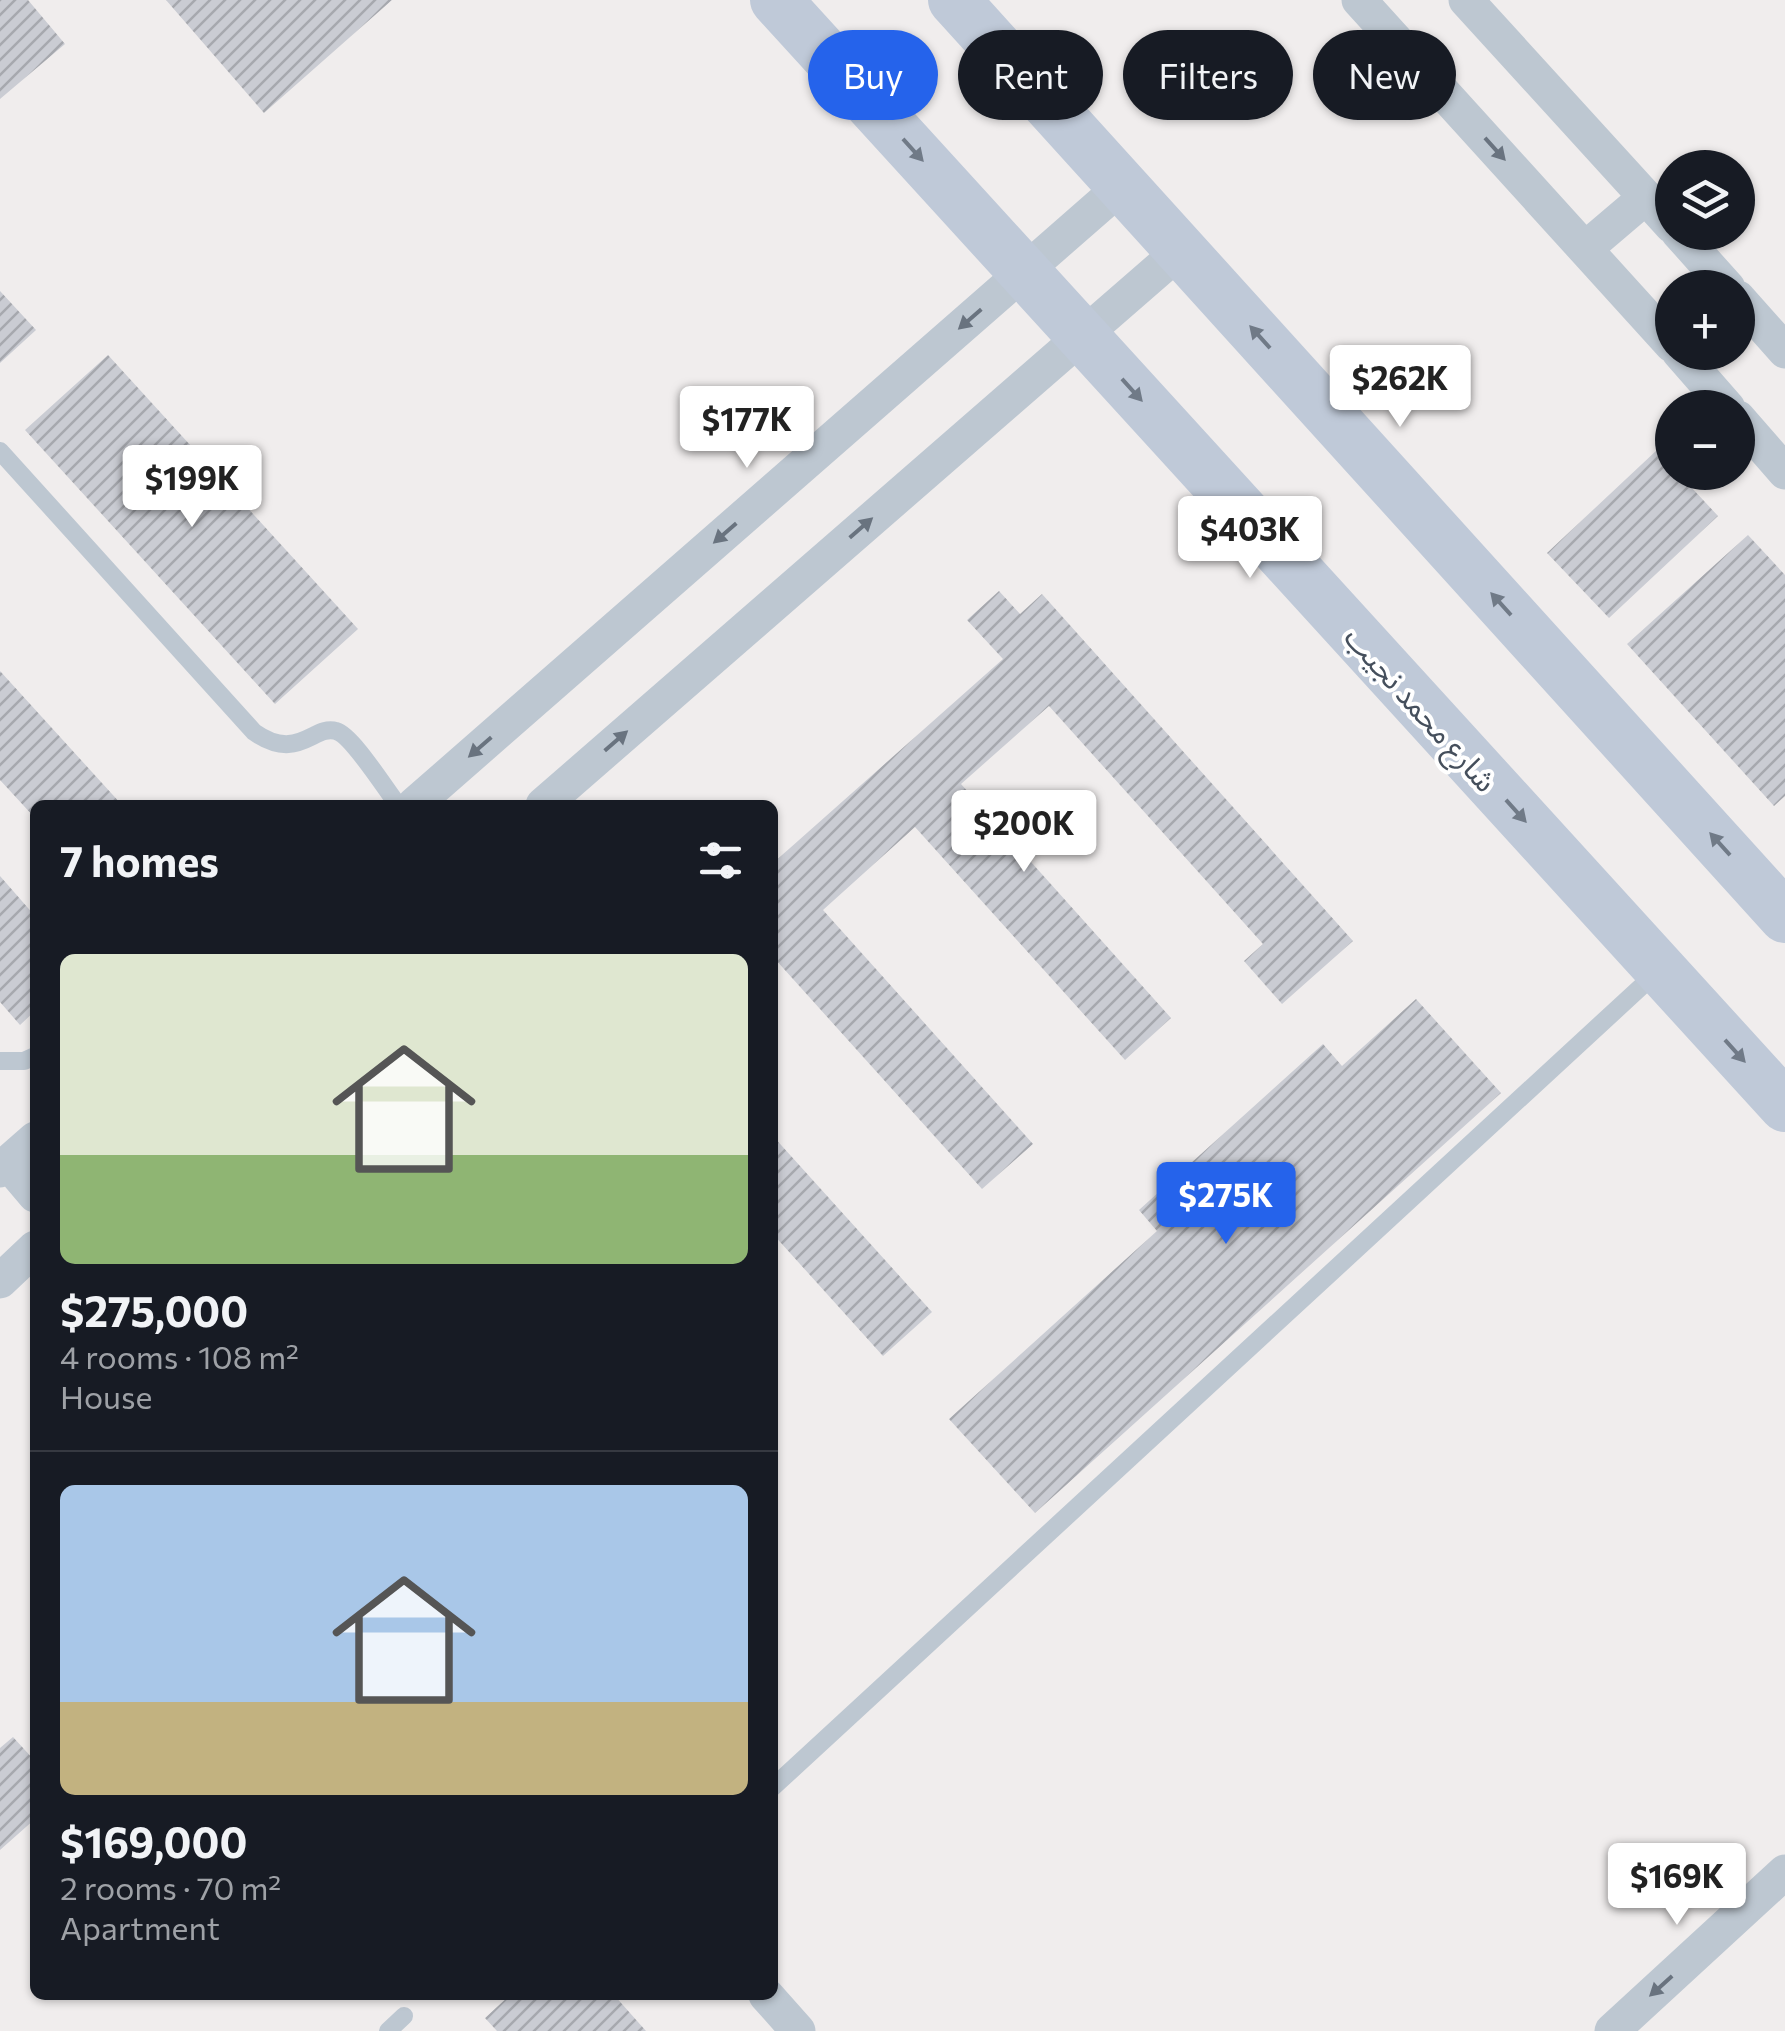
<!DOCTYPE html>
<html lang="en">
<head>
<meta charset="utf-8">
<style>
  body { margin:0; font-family:Commissioner,"Noto Sans Arabic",sans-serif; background:#20242c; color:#f1f3f6; height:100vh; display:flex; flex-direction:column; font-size:38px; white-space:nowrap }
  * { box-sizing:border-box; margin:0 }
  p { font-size:32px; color:#9ea1a6 }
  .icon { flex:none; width:55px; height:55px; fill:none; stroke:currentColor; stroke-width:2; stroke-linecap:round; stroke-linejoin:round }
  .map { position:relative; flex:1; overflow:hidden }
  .panel { position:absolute; left:30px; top:800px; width:748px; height:1200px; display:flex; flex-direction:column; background:#171b24; border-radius:15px; box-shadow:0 2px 8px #0004 }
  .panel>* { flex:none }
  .guide { position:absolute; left:808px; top:30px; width:828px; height:90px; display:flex; gap:20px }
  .tools { position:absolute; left:1655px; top:150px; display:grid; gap:20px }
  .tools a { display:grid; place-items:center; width:100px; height:100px; border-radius:50%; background:#171b24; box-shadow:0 2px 8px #0004; font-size:50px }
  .price { position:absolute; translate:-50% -85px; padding:0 22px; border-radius:10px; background:#fff; color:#222; font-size:32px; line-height:65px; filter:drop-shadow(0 2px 5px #0008) }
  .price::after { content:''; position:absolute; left:50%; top:60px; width:30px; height:22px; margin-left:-15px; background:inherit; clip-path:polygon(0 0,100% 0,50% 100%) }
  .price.active { background:#2563eb; color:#fff }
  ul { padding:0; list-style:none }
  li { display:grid; align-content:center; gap:20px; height:530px; padding:0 30px }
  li+li { border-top:2px solid #363941 }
  li span { display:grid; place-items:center; height:310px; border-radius:15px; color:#555 }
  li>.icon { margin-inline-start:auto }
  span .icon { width:180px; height:180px; fill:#fffc; stroke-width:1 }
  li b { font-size:42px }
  h2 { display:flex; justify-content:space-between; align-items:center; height:120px; padding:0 30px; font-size:42px }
  .tag { padding:0 35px; border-radius:45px; background:#171b24; box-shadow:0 2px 8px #0004; font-size:35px; line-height:90px }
  .tag.active { background:#2563eb; color:#fff }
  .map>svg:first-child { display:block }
  .building { fill:url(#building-hatch) }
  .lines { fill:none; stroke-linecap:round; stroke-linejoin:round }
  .lane { stroke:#bdc7d1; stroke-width:18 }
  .street { stroke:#bdc7d1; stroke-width:35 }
  .secondary { stroke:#bfc9d8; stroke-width:52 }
  .oneway { fill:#69737f }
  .oneway2 { fill:#707a87 }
  .labels { text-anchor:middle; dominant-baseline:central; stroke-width:8; stroke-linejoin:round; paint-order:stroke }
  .street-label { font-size:30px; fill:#454f5c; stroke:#fff }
</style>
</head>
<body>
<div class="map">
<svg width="1785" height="2031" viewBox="0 0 1785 2031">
  <defs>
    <pattern id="building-hatch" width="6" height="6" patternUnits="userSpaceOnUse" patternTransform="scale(2.5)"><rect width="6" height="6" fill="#caccd3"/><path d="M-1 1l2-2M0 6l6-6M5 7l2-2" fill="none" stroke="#a6a8ae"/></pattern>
  </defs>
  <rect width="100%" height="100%" fill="#f0eded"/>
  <path class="building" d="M 0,0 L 28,0 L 65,44 L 0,99 Z
    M 166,0 L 392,0 L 264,113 Z
    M 0,291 L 36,330 L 0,363 Z
    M 108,355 L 358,629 L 275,704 L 25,430 Z
    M 1657,450 L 1672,468 L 1672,472 L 1677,472 L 1718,516 L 1609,618 L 1547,553 Z
    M 1748,535 L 1785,575 L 1785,796 L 1774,806 L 1627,644 Z
    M 999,591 L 1020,614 L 1042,594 L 1353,941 L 1282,1004 L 1244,961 L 1263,944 L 1049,706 L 961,784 L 1171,1018 L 1125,1060 L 915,827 L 823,910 L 1033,1144 L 982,1189 L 775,959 L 772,962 L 772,864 L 1003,659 L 967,620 Z
    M 0,671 L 122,805 L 35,805 L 35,818 L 0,780 Z
    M 0,876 L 35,916 L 35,1011 L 20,1025 L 0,1002 Z
    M 1416,999 L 1501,1093 L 1035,1513 L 949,1419 L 1157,1231 L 1139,1210 L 1323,1044 L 1342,1066 Z
    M 772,1135 L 932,1312 L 883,1356 L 772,1233 Z
    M 13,1737 L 35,1761 L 35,1819 L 0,1850 L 0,1748 Z
    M 510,1995 L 614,1995 L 646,2031 L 497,2031 L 485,2018 Z"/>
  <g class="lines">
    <path class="lane" d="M 0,451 L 254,732 C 298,763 314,724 336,731 C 352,735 386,790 398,805
      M 0,1061 L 24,1061 L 35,1056
      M 772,1788 L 1656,973
      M 388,2031 L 404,2016"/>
    <path class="street" d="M 1359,0 L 1672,345
      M 1466,0 L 1672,226
      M 1678,232 L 1728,288
      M 1586,248 L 1646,197
      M 1738,298 L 1785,351
      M 1679,352 L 1728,408
      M 1738,418 L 1785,472
      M 414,805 L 1122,186
      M 543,805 L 1181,250
      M 8,1163 L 35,1195
      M 0,1170 L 35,1139
      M 0,1281 L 35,1248
      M 766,1995 L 798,2031
      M 1612,2031 L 1785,1872"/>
    <path class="secondary" d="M 776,0 L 1785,1106
      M 954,0 L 1785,917"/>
  </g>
  <defs><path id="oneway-solid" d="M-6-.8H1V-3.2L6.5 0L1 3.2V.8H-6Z" transform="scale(2.5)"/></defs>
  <g class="oneway">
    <use href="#oneway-solid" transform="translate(1495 149) rotate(48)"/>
    <use href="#oneway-solid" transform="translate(970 319) rotate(139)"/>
    <use href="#oneway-solid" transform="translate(861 528) rotate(-41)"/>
    <use href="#oneway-solid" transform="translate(725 533) rotate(139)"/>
    <use href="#oneway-solid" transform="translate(616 741) rotate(-41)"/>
    <use href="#oneway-solid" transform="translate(480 747) rotate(139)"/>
    <use href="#oneway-solid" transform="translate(1661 1986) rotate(138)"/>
  </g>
  <g class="oneway2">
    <use href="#oneway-solid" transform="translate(913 150) rotate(48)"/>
    <use href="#oneway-solid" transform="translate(1260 337) rotate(-132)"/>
    <use href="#oneway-solid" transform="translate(1132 390) rotate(48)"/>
    <use href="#oneway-solid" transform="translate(1501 604) rotate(-132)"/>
    <use href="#oneway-solid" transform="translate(1516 811) rotate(48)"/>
    <use href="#oneway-solid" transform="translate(1720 844) rotate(-132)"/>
    <use href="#oneway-solid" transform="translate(1735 1051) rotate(48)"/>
  </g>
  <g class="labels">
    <g class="street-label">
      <text transform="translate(1422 708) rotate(48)">شارع محمد نجيب</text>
    </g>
  </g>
</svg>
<div class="tools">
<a><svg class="icon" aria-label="layers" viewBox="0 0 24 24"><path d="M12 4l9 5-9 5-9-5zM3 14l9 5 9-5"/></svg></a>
<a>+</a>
<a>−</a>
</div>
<b class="price" style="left:1400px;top:430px">$262K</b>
<b class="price" style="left:747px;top:471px">$177K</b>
<b class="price" style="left:192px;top:530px">$199K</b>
<b class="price" style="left:1250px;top:581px">$403K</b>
<b class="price" style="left:1024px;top:875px">$200K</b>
<b class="price active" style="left:1226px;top:1247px">$275K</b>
<b class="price" style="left:1677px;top:1928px">$169K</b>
<div class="guide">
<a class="tag active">Buy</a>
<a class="tag">Rent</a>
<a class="tag">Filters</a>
<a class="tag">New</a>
</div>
<section class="panel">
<h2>7 homes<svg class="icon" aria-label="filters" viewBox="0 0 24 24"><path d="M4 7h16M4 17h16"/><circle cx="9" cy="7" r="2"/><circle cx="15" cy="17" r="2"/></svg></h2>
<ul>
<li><span style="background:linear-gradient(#dfe7d0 65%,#8fb573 0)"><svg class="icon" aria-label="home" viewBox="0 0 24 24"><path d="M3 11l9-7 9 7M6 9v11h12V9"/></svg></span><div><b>$275,000</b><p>4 rooms · 108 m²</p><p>House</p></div></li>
<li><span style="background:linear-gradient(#a9c7e8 70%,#c2b280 0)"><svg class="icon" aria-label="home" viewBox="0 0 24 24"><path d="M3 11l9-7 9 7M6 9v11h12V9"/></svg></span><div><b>$169,000</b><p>2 rooms · 70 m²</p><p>Apartment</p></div></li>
</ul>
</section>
</div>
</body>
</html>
